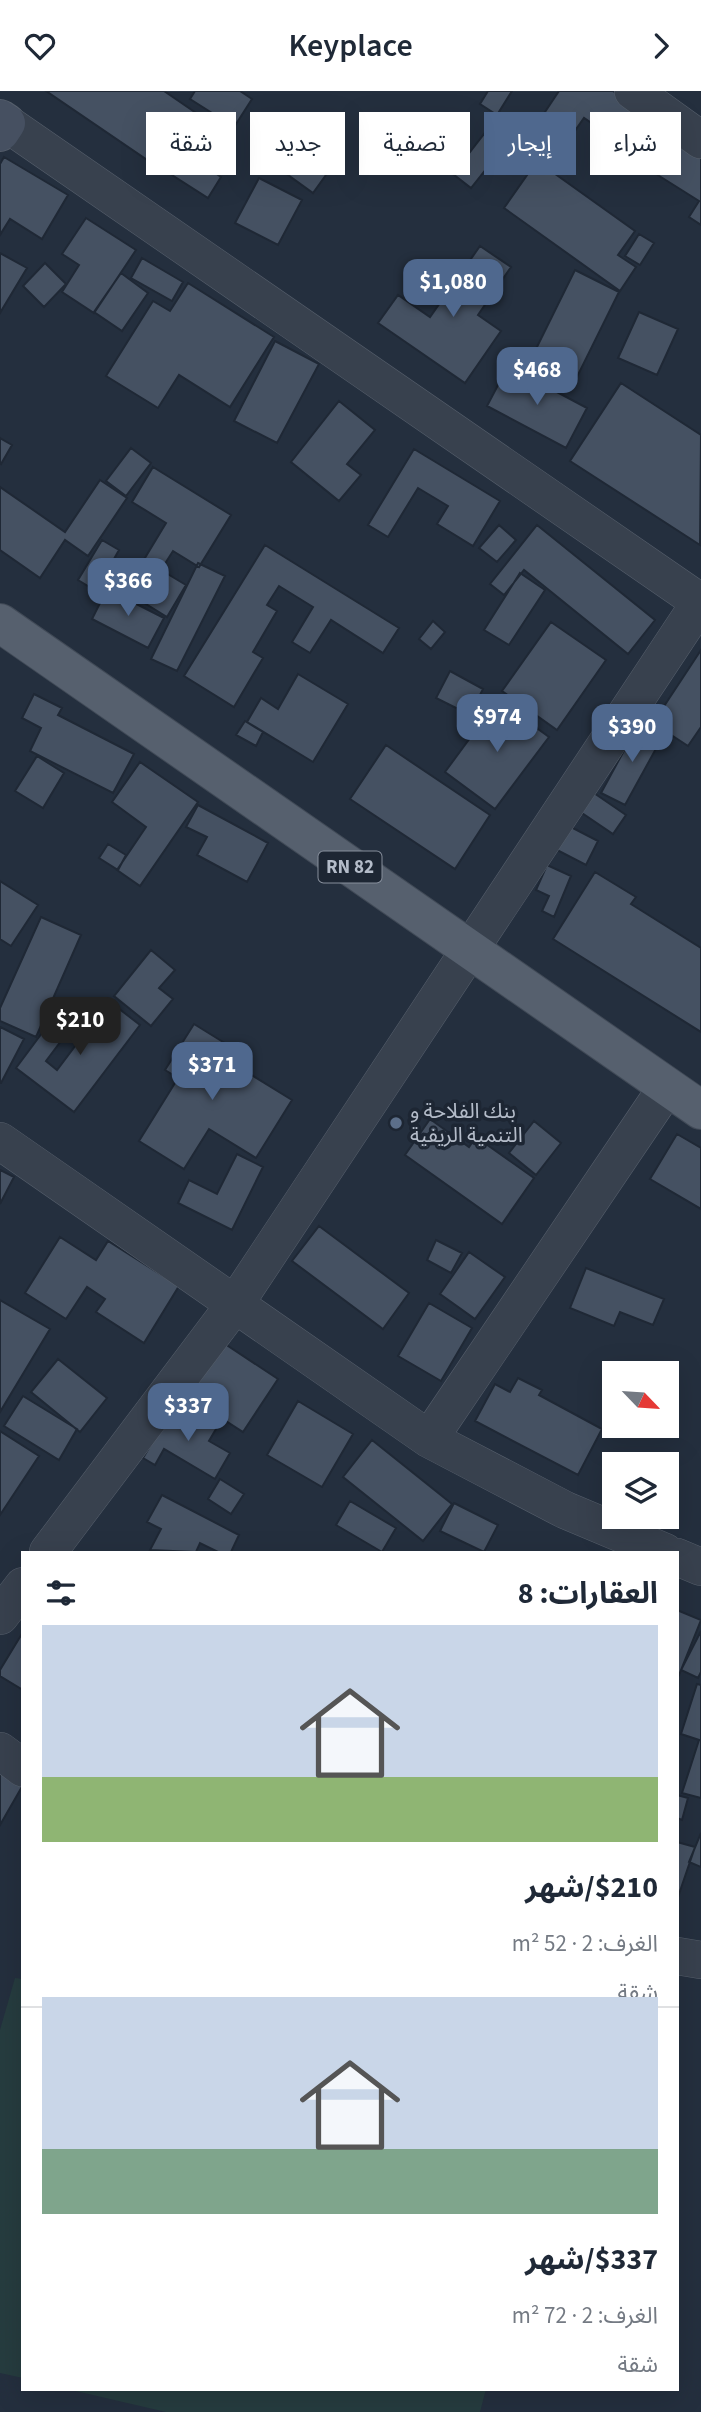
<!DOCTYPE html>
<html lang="ar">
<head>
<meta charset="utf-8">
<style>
  body { margin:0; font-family:"Source Sans 3","Noto Sans Arabic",sans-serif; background:#f2f2f3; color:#1f2937; direction:rtl; height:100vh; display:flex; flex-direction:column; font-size:26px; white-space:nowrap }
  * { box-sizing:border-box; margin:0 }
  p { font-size:23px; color:#747a83 }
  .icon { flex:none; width:38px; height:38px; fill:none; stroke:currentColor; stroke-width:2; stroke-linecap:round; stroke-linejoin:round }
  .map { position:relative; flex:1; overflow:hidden; direction:ltr }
  .drawer { position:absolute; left:21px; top:1460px; width:658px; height:840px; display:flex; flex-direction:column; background:#fff; border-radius:0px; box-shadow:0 7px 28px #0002; direction:rtl }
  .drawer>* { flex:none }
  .banner { position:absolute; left:21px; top:21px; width:660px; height:63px; direction:rtl; display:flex; gap:14px }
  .needle { width:46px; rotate:115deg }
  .controls { position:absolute; left:602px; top:1270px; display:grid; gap:14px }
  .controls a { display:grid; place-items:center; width:77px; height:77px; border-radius:0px; background:#fff; box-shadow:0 7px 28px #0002; font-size:35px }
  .price { position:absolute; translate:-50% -60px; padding:0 16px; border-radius:14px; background:#4f688e; color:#fff; font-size:23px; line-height:46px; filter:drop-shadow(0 2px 4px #0008) }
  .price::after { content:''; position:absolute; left:50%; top:42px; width:21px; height:16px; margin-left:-10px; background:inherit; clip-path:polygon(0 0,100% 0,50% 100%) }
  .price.current { background:#222; color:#fff }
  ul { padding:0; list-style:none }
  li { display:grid; align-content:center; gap:14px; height:371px; padding:0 21px }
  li+li { border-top:2px solid #e0e1e3 }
  li span { display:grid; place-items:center; height:217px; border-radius:0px; color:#555 }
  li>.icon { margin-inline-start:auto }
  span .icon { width:126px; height:126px; fill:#fffc; stroke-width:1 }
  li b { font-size:30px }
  h2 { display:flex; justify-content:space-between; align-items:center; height:84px; padding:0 21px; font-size:30px }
  .tag { padding:0 24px; border-radius:0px; background:#fff; box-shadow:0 7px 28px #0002; font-size:24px; line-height:63px }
  .tag.current { background:#4f688e; color:#fff }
  header { display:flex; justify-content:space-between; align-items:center; height:91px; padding:0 21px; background:#fff; font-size:32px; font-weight:600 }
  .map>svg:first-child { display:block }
  .green { fill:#263c3f }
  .building { fill:#455162; stroke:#1f2835; stroke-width:2 }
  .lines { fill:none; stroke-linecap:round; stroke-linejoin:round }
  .street-casing { stroke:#565f6c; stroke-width:38 }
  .secondary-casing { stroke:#565f6c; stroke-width:40 }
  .primary-casing { stroke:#414a57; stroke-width:40 }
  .street { stroke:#38414e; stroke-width:37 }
  .secondary { stroke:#465061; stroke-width:38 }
  .primary { stroke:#56606e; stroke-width:38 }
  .service-dot { fill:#5c6f8a; stroke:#1d2633; stroke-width:2.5 }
  .labels { text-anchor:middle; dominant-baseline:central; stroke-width:7; stroke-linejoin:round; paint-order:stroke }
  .shield { fill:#1d2633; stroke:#878f9c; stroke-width:2 }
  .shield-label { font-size:19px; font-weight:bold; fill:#b4bcc9 }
  .poi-label { font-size:21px; fill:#b4bcc9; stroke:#1d2633; text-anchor:start }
</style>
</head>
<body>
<header><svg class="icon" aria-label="forward" viewBox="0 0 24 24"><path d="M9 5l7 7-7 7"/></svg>Keyplace<svg class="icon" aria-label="heart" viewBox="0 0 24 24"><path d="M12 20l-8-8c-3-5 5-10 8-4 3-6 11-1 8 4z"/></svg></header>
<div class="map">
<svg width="701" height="2321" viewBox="0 0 701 2321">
  <rect width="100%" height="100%" fill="#242f3e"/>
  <path class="green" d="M 15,1887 L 23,1888 L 23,2287 L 0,2282 L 0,1939 Z
    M 67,2298 L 486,2298 L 480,2321 L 166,2321 Z"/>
  <path class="building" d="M 46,0 L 164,0 L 199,24 L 162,79 Z
    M 195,0 L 240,0 L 252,8 L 208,77 L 221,86 L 208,107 L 172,84 L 212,22 L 190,8 Z
    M 488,0 L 512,0 L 497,24 L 480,13 Z
    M 559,0 L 613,0 L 665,35 L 644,68 L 584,27 L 558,64 L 529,45 Z
    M 290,36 L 336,70 L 313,102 L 266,68 Z
    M 667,41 L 701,63 L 701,134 L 689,126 L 699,110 L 645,76 Z
    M 484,43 L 502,58 L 471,97 L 453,83 Z
    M 4,66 L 68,104 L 42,148 L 10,128 L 0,144 L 0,73 Z
    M 537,70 L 635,140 L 618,164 L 636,176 L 620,200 L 504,117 Z
    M 259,87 L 302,109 L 278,154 L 235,132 Z
    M 86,127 L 136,159 L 94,222 L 62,201 L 79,174 L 62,163 Z
    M 639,143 L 654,152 L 640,174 L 625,165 Z
    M 480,155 L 511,176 L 478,224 L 501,240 L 465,292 L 378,232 L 398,204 L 430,226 Z
    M 0,162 L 27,177 L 0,222 Z
    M 142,167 L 183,191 L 172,210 L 131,187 Z
    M 45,172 L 66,193 L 44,216 L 23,195 Z
    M 575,179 L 619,201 L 575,290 L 531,268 Z
    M 121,182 L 148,202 L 122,240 L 94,221 Z
    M 188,192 L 274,246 L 230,316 L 179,284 L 158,317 L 106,285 L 153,210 L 170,220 Z
    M 639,221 L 678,238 L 657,284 L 618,267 Z
    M 275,250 L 319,273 L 277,352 L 234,330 Z
    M 508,275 L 587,317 L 566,357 L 487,315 Z
    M 621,292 L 701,344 L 700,454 L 570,370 Z
    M 339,310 L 375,339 L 347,373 L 361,384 L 339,410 L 291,371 Z
    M 0,347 L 12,354 L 1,373 L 0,372 Z
    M 131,357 L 151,372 L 126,405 L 106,390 Z
    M 414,358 L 500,410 L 473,455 L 437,433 L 448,415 L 418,397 L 388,446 L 368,434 Z
    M 153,376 L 231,424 L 199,476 L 173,460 L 161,479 L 186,494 L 167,526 L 125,500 L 166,432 L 132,411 Z
    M 100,389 L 127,407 L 88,465 L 65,449 L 40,487 L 0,459 L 0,396 L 65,441 Z
    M 499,434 L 516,449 L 497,471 L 479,457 Z
    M 537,434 L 655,529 L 628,563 L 524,479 L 504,504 L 490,493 Z
    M 102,449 L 119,459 L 96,500 L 78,489 Z
    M 265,454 L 399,537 L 383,562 L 331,529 L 310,562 L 292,551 L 313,516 L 279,495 L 267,514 L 277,520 L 253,561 L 263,567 L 234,616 L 184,585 Z
    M 198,472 L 225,485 L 177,580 L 151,568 Z
    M 520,482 L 545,499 L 509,554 L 484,539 Z
    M 107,498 L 164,527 L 148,557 L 92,528 Z
    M 433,530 L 445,541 L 431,558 L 419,548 Z
    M 551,531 L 606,569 L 557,639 L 502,600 Z
    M 701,559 L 701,636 L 688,655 L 653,632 Z
    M 450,580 L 483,598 L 470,624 L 436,607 Z
    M 298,583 L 348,613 L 313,671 L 247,631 L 261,607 L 278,618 Z
    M 34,603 L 62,617 L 58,624 L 134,663 L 113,702 L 30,660 L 41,637 L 22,627 Z
    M 498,609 L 549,646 L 495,718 L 445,681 Z
    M 245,630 L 263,641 L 256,655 L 236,644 Z
    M 639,632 L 663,645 L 625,714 L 601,702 Z
    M 386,654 L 490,724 L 455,778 L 350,708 Z
    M 37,665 L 64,682 L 43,717 L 15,700 Z
    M 140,671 L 198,711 L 140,795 L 117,779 L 146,736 L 112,711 Z
    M 591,700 L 626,724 L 613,743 L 579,720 Z
    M 198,714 L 268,752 L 247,791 L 197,764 L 207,746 L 186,736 Z
    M 569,735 L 598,750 L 586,774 L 557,759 Z
    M 108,753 L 126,764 L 118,779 L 99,767 Z
    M 547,774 L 571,785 L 554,826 L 542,820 L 549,805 L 536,799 Z
    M 595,781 L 636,806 L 631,813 L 701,857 L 701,941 L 553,848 Z
    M 0,790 L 38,814 L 11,855 L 0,848 Z
    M 41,826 L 81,844 L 36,946 L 0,930 L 0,917 Z
    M 151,859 L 175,879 L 159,897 L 173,908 L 151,935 L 114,905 Z
    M 109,910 L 140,934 L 74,1021 L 16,977 L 45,938 L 61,950 L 46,970 L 57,979 Z
    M 194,933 L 236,959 L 229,970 L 292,1009 L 256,1067 L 209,1038 L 184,1078 L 139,1050 L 178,987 L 165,979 Z
    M 0,936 L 24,948 L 1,992 L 0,992 Z
    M 430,1028 L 469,1056 L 476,1046 L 534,1087 L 502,1133 L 405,1064 Z
    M 534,1030 L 561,1052 L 536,1084 L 509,1062 Z
    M 677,1043 L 701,1057 L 701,1118 L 650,1088 Z
    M 237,1063 L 263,1076 L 232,1139 L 178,1112 L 189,1089 L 217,1103 Z
    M 0,1079 L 14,1086 L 0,1113 Z
    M 319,1135 L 409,1202 L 383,1238 L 292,1170 Z
    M 60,1146 L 96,1169 L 108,1150 L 179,1195 L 144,1252 L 96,1221 L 105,1208 L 87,1196 L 66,1228 L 25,1202 Z
    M 436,1149 L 462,1162 L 451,1182 L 427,1169 Z
    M 469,1161 L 505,1186 L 475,1228 L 440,1203 Z
    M 586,1177 L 664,1208 L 653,1234 L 620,1221 L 614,1235 L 570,1217 Z
    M 0,1209 L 50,1238 L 0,1321 Z
    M 429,1212 L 472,1237 L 441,1290 L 398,1265 Z
    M 213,1245 L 278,1288 L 243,1341 L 178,1299 Z
    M 58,1268 L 107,1307 L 80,1341 L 31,1301 Z
    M 518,1287 L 542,1299 L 539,1304 L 602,1338 L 578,1384 L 475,1330 L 495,1293 L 510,1301 Z
    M 23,1305 L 77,1338 L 59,1369 L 4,1335 Z
    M 298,1310 L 353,1343 L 322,1396 L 267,1364 Z
    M 175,1313 L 216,1338 L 209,1350 L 230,1362 L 215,1388 L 164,1358 L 155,1374 L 143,1367 Z
    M 0,1340 L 39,1365 L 0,1424 Z
    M 372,1349 L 452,1413 L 423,1450 L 343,1386 Z
    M 220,1388 L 244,1403 L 231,1423 L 208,1408 Z
    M 162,1404 L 239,1444 L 231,1461 L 218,1461 L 200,1452 L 196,1461 L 150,1459 L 161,1438 L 147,1431 Z
    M 350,1410 L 396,1437 L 382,1461 L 336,1434 Z
    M 454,1412 L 498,1434 L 484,1461 L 440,1440 Z
    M 677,1519 L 701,1529 L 679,1584 L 677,1583 Z
    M 701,1540 L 701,1581 L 698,1587 L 681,1579 Z
    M 23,1541 L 23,1599 L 0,1585 L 0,1579 Z
    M 697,1593 L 701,1594 L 701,1707 L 682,1702 L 699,1649 L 681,1643 Z
    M 0,1646 L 23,1694 L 0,1734 Z
    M 677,1704 L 688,1707 L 682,1729 L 677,1727 Z
    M 701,1742 L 701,1776 L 689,1771 Z
    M 677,1751 L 695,1756 L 677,1809 Z"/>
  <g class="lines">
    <g class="street-casing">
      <path id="street" d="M 633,0 L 701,49
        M 6,32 L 700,511
        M 0,1050 L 429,1348 L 565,1419 L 665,1461
        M 429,1348 L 667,996
        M 48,1461 L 235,1213 L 701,510
        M 677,1466 L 701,1476
        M 0,1525 L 23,1495
        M 0,1660 L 23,1677
        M 677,1865 L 701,1869"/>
    </g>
    <g class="secondary-casing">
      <path id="secondary" d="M 0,28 L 6,32 L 0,41"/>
    </g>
    <g class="primary-casing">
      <path id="primary" d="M 0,532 L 701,1019"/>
    </g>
    <use href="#street" class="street"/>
    <use href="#secondary" class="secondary"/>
    <use href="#primary" class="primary"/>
  </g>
  <circle class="service-dot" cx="396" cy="1032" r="7"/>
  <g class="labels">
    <rect class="shield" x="318.5" y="760.5" width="63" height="31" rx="5"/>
    <g class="shield-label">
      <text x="350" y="776">RN 82</text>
    </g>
    <g class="poi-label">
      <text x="410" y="1020">بنك الفلاحة و<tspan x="410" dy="24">التنمية الريفية</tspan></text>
    </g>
  </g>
</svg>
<div class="controls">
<a><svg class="needle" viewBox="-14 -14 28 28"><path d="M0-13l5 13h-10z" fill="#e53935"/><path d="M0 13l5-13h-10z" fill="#747a83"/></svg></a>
<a><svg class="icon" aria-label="layers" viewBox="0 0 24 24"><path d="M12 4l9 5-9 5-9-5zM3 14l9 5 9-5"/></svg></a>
</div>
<b class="price" style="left:453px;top:228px">$1,080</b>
<b class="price" style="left:537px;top:316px">$468</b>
<b class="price" style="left:128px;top:527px">$366</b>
<b class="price" style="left:497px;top:663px">$974</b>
<b class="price" style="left:632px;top:673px">$390</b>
<b class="price current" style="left:80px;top:966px">$210</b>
<b class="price" style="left:212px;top:1011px">$371</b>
<b class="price" style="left:188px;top:1352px">$337</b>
<div class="banner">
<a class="tag">شراء</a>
<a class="tag current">إيجار</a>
<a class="tag">تصفية</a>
<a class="tag">جديد</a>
<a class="tag">شقة</a>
</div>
<section class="drawer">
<h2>العقارات: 8<svg class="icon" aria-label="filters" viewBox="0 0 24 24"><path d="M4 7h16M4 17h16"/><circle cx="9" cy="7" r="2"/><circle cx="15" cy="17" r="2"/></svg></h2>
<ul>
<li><span style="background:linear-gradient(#c9d6e8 70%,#8fb573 0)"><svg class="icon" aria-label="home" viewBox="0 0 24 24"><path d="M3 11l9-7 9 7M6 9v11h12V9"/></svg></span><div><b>$210/شهر</b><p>الغرف: 2 · 52 m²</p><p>شقة</p></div></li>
<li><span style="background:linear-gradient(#c9d6e8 70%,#7fa58c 0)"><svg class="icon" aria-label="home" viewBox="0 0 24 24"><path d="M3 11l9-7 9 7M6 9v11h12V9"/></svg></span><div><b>$337/شهر</b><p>الغرف: 2 · 72 m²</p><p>شقة</p></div></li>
</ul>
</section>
</div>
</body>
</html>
